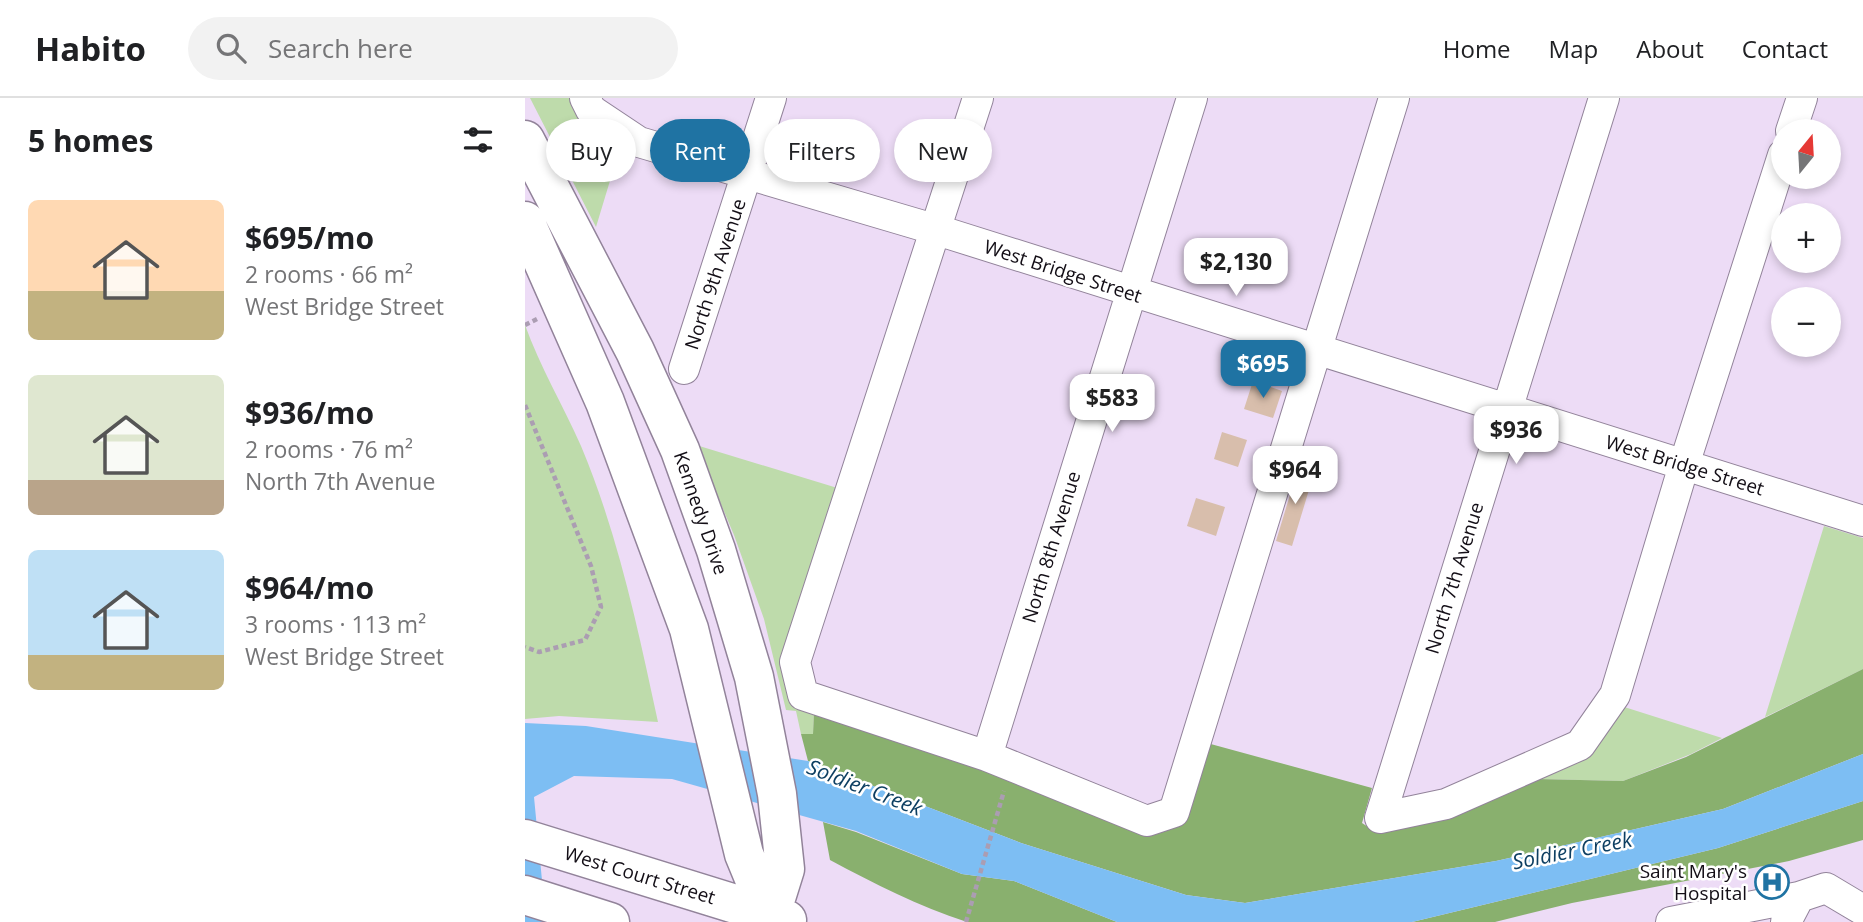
<!DOCTYPE html>
<html lang="en">
<head>
<meta charset="utf-8">
<style>
  body { margin:0; font-family:"Open Sans",sans-serif; background:#f2f2f2; color:#202124; height:100vh; display:flex; flex-direction:column; font-size:26px; white-space:nowrap }
  * { box-sizing:border-box; margin:0 }
  p { font-size:23px; color:#757577 }
  .icon { flex:none; width:38px; height:38px; fill:none; stroke:currentColor; stroke-width:2; stroke-linecap:round; stroke-linejoin:round }
  .map { position:relative; flex:1; overflow:hidden }
  .sheet { display:flex; flex-direction:column; background:#fff; width:525px }
  .sheet>* { flex:none }
  .top-card { position:absolute; left:21px; top:21px; width:665px; height:63px; display:flex; gap:14px }
  .needle { width:46px; rotate:18deg }
  .buttons { position:absolute; left:1246px; top:21px; display:grid; gap:14px }
  .buttons a { display:grid; place-items:center; width:70px; height:70px; border-radius:50%; background:#fff; box-shadow:0 4px 10px #0003; font-size:35px }
  .price { position:absolute; translate:-50% -60px; padding:0 16px; border-radius:14px; background:#fff; color:#222; font-size:23px; line-height:46px; filter:drop-shadow(0 2px 4px #0008) }
  .price::after { content:''; position:absolute; left:50%; top:42px; width:21px; height:16px; margin-left:-10px; background:inherit; clip-path:polygon(0 0,100% 0,50% 100%) }
  .price.current { background:#1f73a3; color:#fff }
  ul { padding:0; list-style:none }
  li { display:flex; align-items:center; gap:21px; height:175px; padding:0 28px }
  li span { display:grid; place-items:center; flex:none; width:196px; height:140px; border-radius:10px; color:#555 }
  li>.icon { margin-inline-start:auto }
  span .icon { width:84px; height:84px; fill:#fffc; stroke-width:1 }
  li b { font-size:30px }
  h2 { display:flex; justify-content:space-between; align-items:center; height:84px; padding:0 28px; font-size:30px }
  .pill { padding:0 24px; border-radius:32px; background:#fff; box-shadow:0 4px 10px #0003; font-size:24px; line-height:63px }
  .pill.current { background:#1f73a3; color:#fff }
  header { display:flex; align-items:center; gap:42px; box-sizing:border-box; height:98px; padding:0 35px; background:#fff; border-bottom:2px solid #e0e0e0 }
  header strong { font-size:33px }
  nav { display:flex; gap:38px; margin-inline-start:auto; font-size:24px }
  .search { width:490px; height:63px; background:#f2f2f2; display:flex; align-items:center; gap:18px; box-sizing:border-box; padding:0 24px; border-radius:38px; color:#757577; font-size:26px }
  main { display:flex; flex:1; min-height:0 }
  .map>svg:first-child { display:block }
  .green { fill:#bedbab }
  .forest { fill:#89b06e }
  .water { fill:#7dbef3 }
  .building { fill:#d8beac }
  .lines { fill:none; stroke-linecap:round; stroke-linejoin:round }
  .minor-casing { stroke:#92839a; stroke-width:32 }
  .major-casing { stroke:#92839a; stroke-width:41 }
  .path { stroke:#ab9db2; stroke-width:4.5; stroke-dasharray:5 3.5; stroke-linecap:butt }
  .minor { stroke:#fff; stroke-width:30 }
  .major { stroke:#fff; stroke-width:38 }
  .labels { text-anchor:middle; dominant-baseline:central; stroke-width:5; stroke-linejoin:round; paint-order:stroke }
  .street-label { font-size:19px; fill:#130e16; stroke:#fff }
  .poi-label { font-size:19px; fill:#130e16; stroke:#fff; text-anchor:end }
  .water-label { font-size:21px; font-style:italic; fill:#0d3f62; stroke:#fff }
</style>
</head>
<body>
<header>
<strong>Habito</strong>
<div class="search"><svg class="icon" aria-label="search" viewBox="0 0 24 24"><circle cx="10" cy="10" r="6"/><path d="M15 15l6 6"/></svg>Search here</div>
<nav><a>Home</a><a>Map</a><a>About</a><a>Contact</a></nav>
</header>
<main>
<section class="sheet">
<h2>5 homes<svg class="icon" aria-label="filters" viewBox="0 0 24 24"><path d="M4 7h16M4 17h16"/><circle cx="9" cy="7" r="2"/><circle cx="15" cy="17" r="2"/></svg></h2>
<ul>
<li><span style="background:linear-gradient(#ffd9b3 65%,#c2b280 0)"><svg class="icon" aria-label="home" viewBox="0 0 24 24"><path d="M3 11l9-7 9 7M6 9v11h12V9"/></svg></span><div><b>$695/mo</b><p>2 rooms · 66 m²</p><p>West Bridge Street</p></div></li>
<li><span style="background:linear-gradient(#dfe7d0 75%,#b9a48a 0)"><svg class="icon" aria-label="home" viewBox="0 0 24 24"><path d="M3 11l9-7 9 7M6 9v11h12V9"/></svg></span><div><b>$936/mo</b><p>2 rooms · 76 m²</p><p>North 7th Avenue</p></div></li>
<li><span style="background:linear-gradient(#bfe0f5 75%,#c2b280 0)"><svg class="icon" aria-label="home" viewBox="0 0 24 24"><path d="M3 11l9-7 9 7M6 9v11h12V9"/></svg></span><div><b>$964/mo</b><p>3 rooms · 113 m²</p><p>West Bridge Street</p></div></li>
</ul>
</section>
<div class="map">
<svg width="1338" height="824" viewBox="0 0 1338 824">
  <rect width="100%" height="100%" fill="#eddcf6"/>
  <path class="green" d="M 5,0 L 46,0 L 76,39 L 94,53 L 71,129 Z
    M 0,227 C 15,269 38,307 56,348 C 93,436 113,531 133,624 L 34,618 L 0,621 Z
    M 171,347 L 319,392 L 264,560 L 289,614 L 288,637 L 276,636 L 271,613 L 261,612 L 239,521 L 209,437 Z
    M 1299,428 L 1338,440 L 1338,571 L 1240,619 Z
    M 1093,607 L 1197,640 L 1166,656 L 1098,683 L 1012,681 Z"/>
  <path class="forest" d="M 1338,571 L 1338,656 L 1198,711 L 971,763 L 720,805 L 661,797 L 496,745 L 283,663 L 276,636 L 288,636 L 289,614 L 487,679 L 622,729 L 682,645 L 847,690 L 837,725 L 849,733 L 873,731 L 970,701 L 1012,681 L 1098,683 L 1161,659 Z
    M 1338,703 L 1338,742 L 1264,763 L 1047,805 L 970,824 L 887,824 L 1193,750 Z
    M 298,724 L 331,734 L 437,776 L 489,783 L 592,824 L 442,824 C 393,808 350,786 305,762 Z"/>
  <path class="water" d="M 0,625 L 61,628 L 283,663 L 496,745 L 661,797 L 720,805 L 971,763 L 1198,711 L 1338,656 L 1338,703 L 1193,750 L 887,824 L 592,824 L 489,783 L 437,776 L 331,733 L 147,681 L 49,678 L 9,699 L 21,824 L 0,824 Z"/>
  <path class="building" d="M 728,283 L 757,293 L 748,320 L 719,311 Z
    M 697,334 L 722,342 L 713,369 L 689,361 Z
    M 774,367 L 790,372 L 767,448 L 751,443 Z
    M 671,400 L 700,409 L 691,438 L 662,428 Z"/>
  <g class="lines">
    <g class="minor-casing">
      <path id="minor" d="M 60,0 L 66,12 L 114,44 L 412,132 L 1338,423
        M 453,0 L 270,564 L 278,597 L 462,658 L 622,723 L 649,714 L 869,0
        M 1079,0 L 855,720 L 921,706 L 1055,647 L 1090,597 L 1159,367 L 1258,57
        M 1266,33 L 1277,0
        M 159,271 L 246,0
        M 462,658 L 667,0
        M 1146,824 L 1274,799 L 1301,790 L 1338,812
        M 1261,824 L 1274,799"/>
    </g>
    <g class="major-casing">
      <path id="major" d="M 0,42 L 110,253 L 155,352 L 191,452 L 229,579 L 252,696 L 260,771 L 246,816
        M 0,123 L 80,304 L 164,531 L 219,756 L 247,824
        M 0,741 L 262,822
        M 0,797 L 85,824"/>
    </g>
    <path class="path" d="M 0,227 L 12,221
      M 0,307 L 66,468 L 76,509 L 60,542 L 14,554 L 0,549
      M 441,824 L 479,693"/>
    <use href="#minor" class="minor"/>
    <use href="#major" class="major"/>
  </g>
  <defs>
    <g id="hospital-ring" transform="scale(1.75)"><circle r="9.5" fill="#fff" stroke="#1f73a3" stroke-width="1.5"/><path d="M-5-5h3v3.5h4V-5h3V5h-3V1.5h-4V5h-3Z" fill="#1f73a3"/></g>
  </defs>
  <g fill-rule="evenodd">
    <use href="#hospital-ring" x="1247" y="784"/>
  </g>
  <g class="labels">
    <g class="street-label">
      <text transform="translate(538 173) rotate(18)">West Bridge Street</text>
      <text transform="translate(190 176) rotate(-72)">North 9th Avenue</text>
      <text transform="translate(1160 367) rotate(17)">West Bridge Street</text>
      <text transform="translate(176 415) rotate(71)">Kennedy Drive</text>
      <text transform="translate(526 449) rotate(-73)">North 8th Avenue</text>
      <text transform="translate(929 480) rotate(-73)">North 7th Avenue</text>
      <text transform="translate(115 777) rotate(17)">West Court Street</text>
    </g>
    <g class="poi-label">
      <text x="1222" y="773">Saint Mary's<tspan x="1222" dy="22">Hospital</tspan></text>
    </g>
    <g class="water-label">
      <text transform="translate(340 689) rotate(21)">Soldier Creek</text>
      <text transform="translate(1047 752) rotate(-11)">Soldier Creek</text>
    </g>
  </g>
</svg>
<div class="buttons">
<a><svg class="needle" viewBox="-14 -14 28 28"><path d="M0-13l5 13h-10z" fill="#e53935"/><path d="M0 13l5-13h-10z" fill="#757577"/></svg></a>
<a>+</a>
<a>−</a>
</div>
<b class="price" style="left:711px;top:200px">$2,130</b>
<b class="price current" style="left:738px;top:302px">$695</b>
<b class="price" style="left:587px;top:336px">$583</b>
<b class="price" style="left:991px;top:368px">$936</b>
<b class="price" style="left:770px;top:408px">$964</b>
<div class="top-card">
<a class="pill">Buy</a>
<a class="pill current">Rent</a>
<a class="pill">Filters</a>
<a class="pill">New</a>
</div>
</div>
</main>
</body>
</html>
